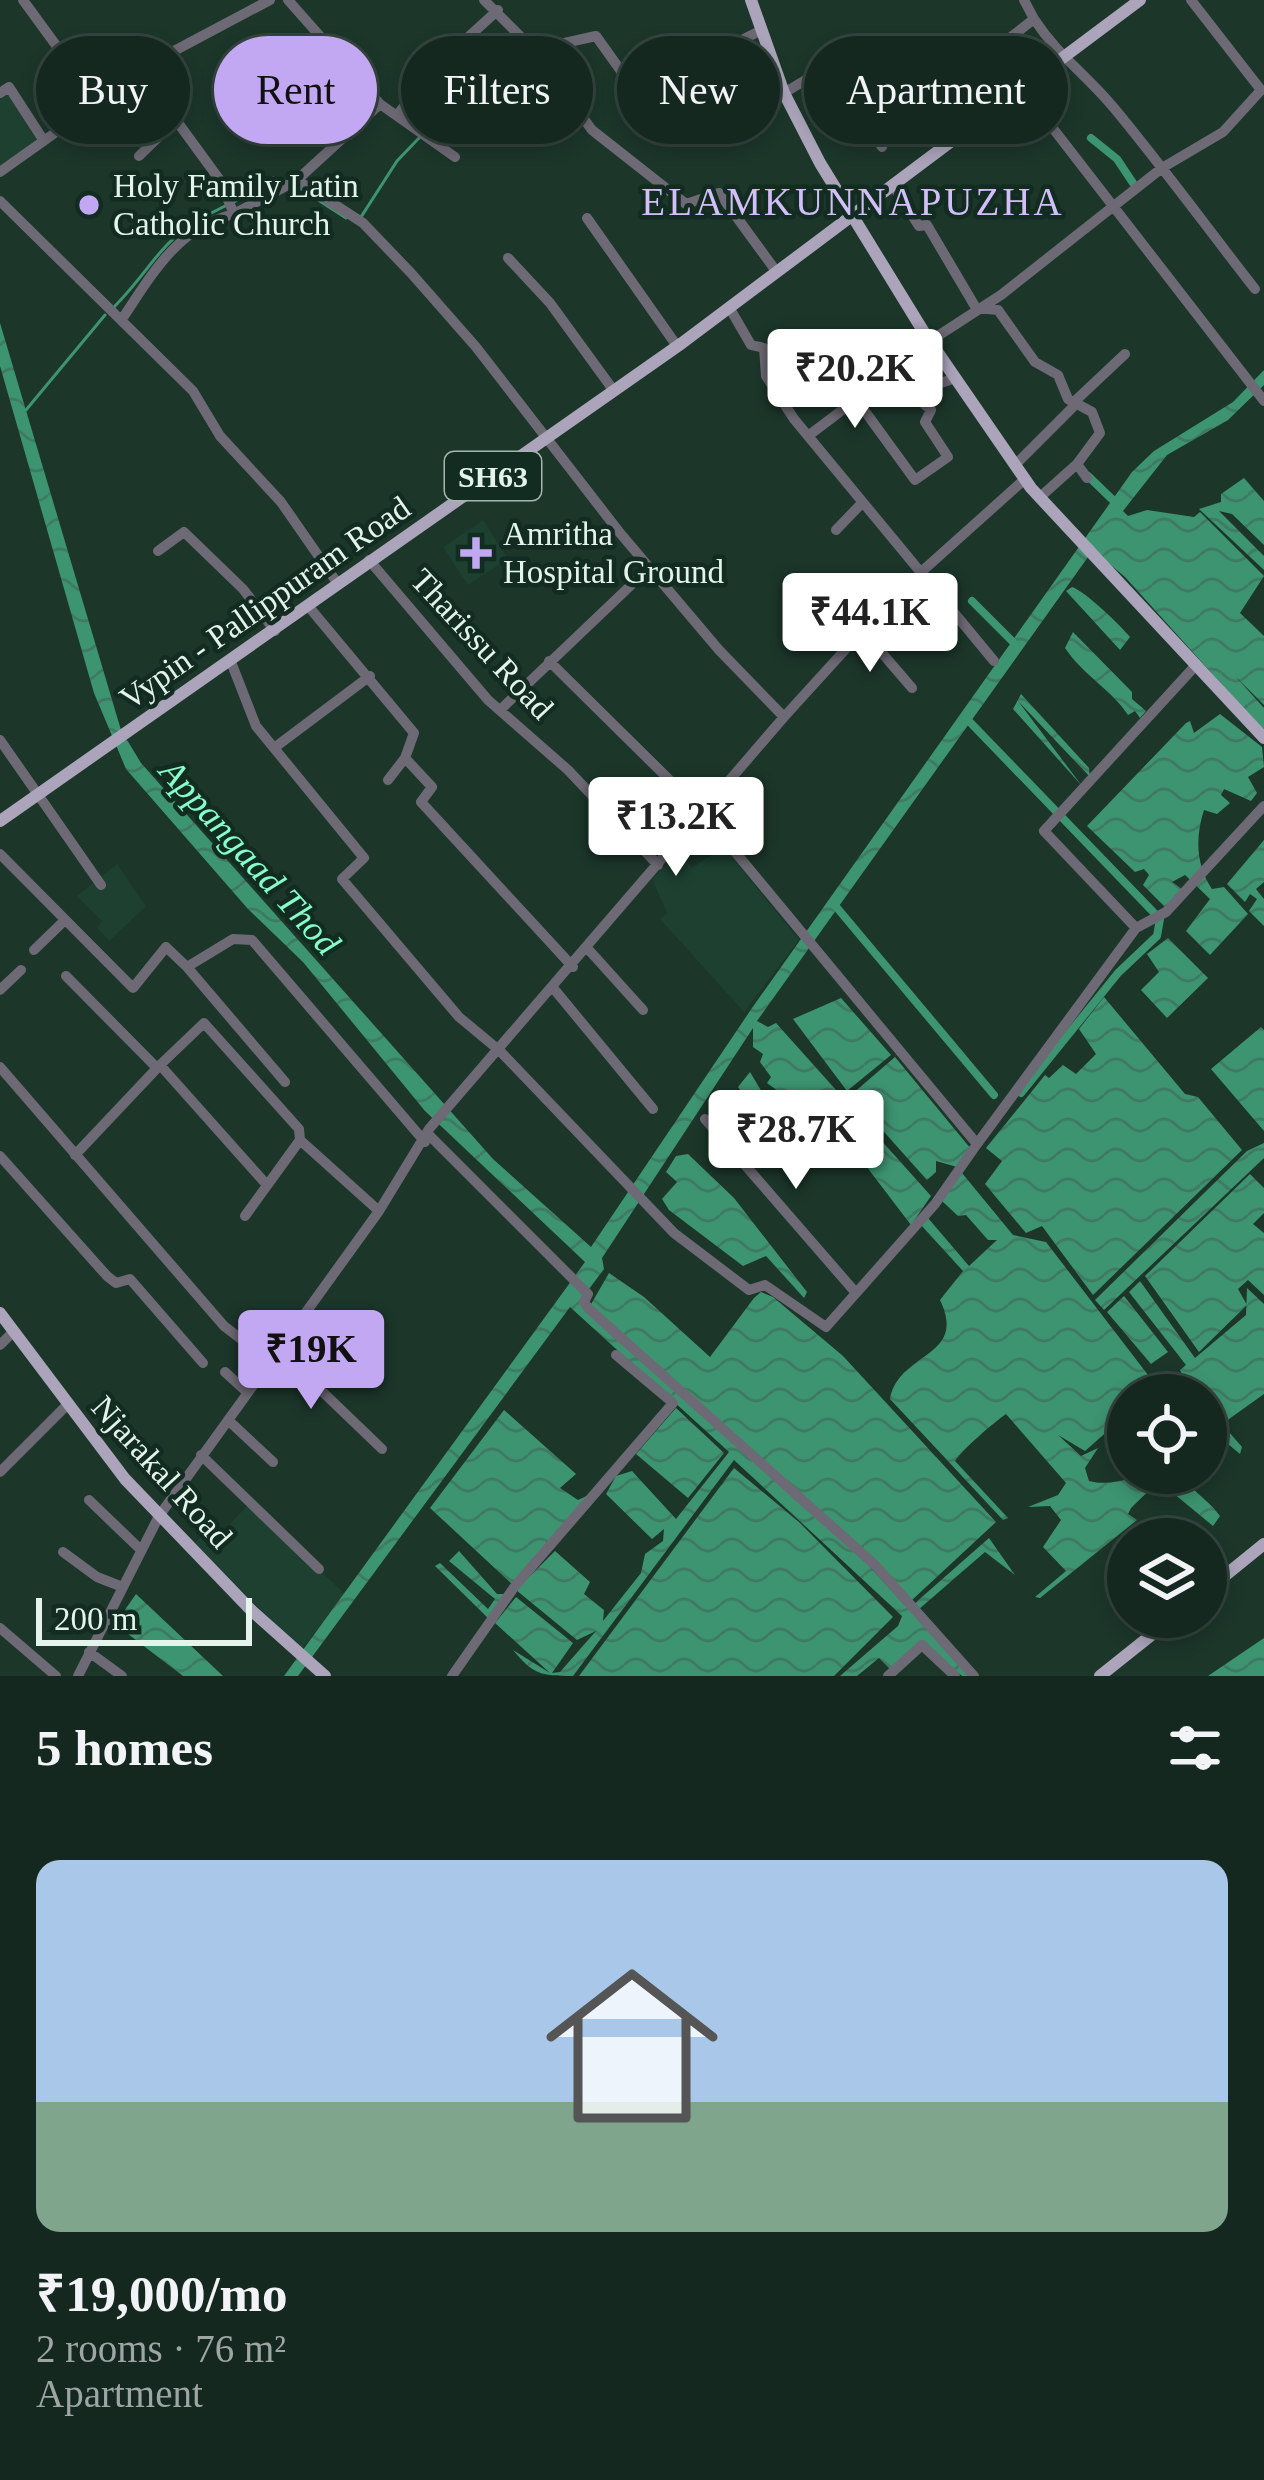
<!DOCTYPE html>
<html lang="en">
<head>
<meta charset="utf-8">
<style>
  body { margin:0; font-family:"Times New Roman",serif; background:#1e3029; color:#f1f3f6; height:100vh; display:flex; flex-direction:column; font-size:45px; white-space:nowrap }
  * { box-sizing:border-box; margin:0 }
  p { font-size:39px; color:#9da6a5 }
  .icon { flex:none; width:66px; height:66px; fill:none; stroke:currentColor; stroke-width:2; stroke-linecap:round; stroke-linejoin:round }
  .map { position:relative; height:1676px; overflow:hidden }
  .details { display:flex; flex-direction:column; background:#152820; flex:1 }
  .details>* { flex:none }
  .top-card { position:absolute; left:36px; top:36px; width:1194px; height:108px; display:flex; gap:24px }
  .buttons { position:absolute; left:1107px; top:1374px; display:grid; gap:24px }
  .buttons a { display:grid; place-items:center; width:120px; height:120px; border-radius:50%; background:#152820; box-shadow:0 6px 18px #0003,0 0 0 3px #34443e; font-size:60px }
  .scale { position:absolute; left:36px; bottom:30px; width:216px; box-sizing:border-box; padding-left:12px; border:6px solid #e4f3eb; border-top:0; font-size:33px; line-height:42px; white-space:nowrap; color:#e4f3eb; -webkit-text-stroke:9px #122c21; paint-order:stroke }
  .price { position:absolute; translate:-50% -102px; padding:0 27px; border-radius:12px; background:#fff; color:#222; font-size:39px; line-height:78px; filter:drop-shadow(0 3px 6px #0008) }
  .price::after { content:''; position:absolute; left:50%; top:72px; width:36px; height:27px; margin-left:-18px; background:inherit; clip-path:polygon(0 0,100% 0,50% 100%) }
  .price.active { background:#c2a8f2; color:#111 }
  ul { padding:0; list-style:none }
  li { display:grid; align-content:center; gap:24px; height:636px; padding:0 36px }
  li span { display:grid; place-items:center; height:372px; border-radius:24px; color:#555 }
  li>.icon { margin-inline-start:auto }
  span .icon { width:216px; height:216px; fill:#fffc; stroke-width:1 }
  li b { font-size:51px }
  h2 { display:flex; justify-content:space-between; align-items:center; height:144px; padding:0 36px; font-size:51px }
  .chip { padding:0 42px; border-radius:54px; background:#152820; box-shadow:0 6px 18px #0003,0 0 0 3px #34443e; font-size:42px; line-height:108px }
  .chip.active { background:#c2a8f2; color:#111 }
  .map>svg:first-child { display:block }
  .built { fill:#1d4031 }
  .water { fill:url(#water-waves) }
  .lines { fill:none; stroke-linecap:round; stroke-linejoin:round }
  .stream { stroke:#3d9471; stroke-width:3 }
  .canal { stroke:#3d9471; stroke-width:8 }
  .minor { stroke:#6e6a75; stroke-width:10 }
  .major { stroke:#aba4ba; stroke-width:12 }
  .poi-dot { fill:#c2a8f2; stroke:#122c21; stroke-width:4.5 }
  .labels { text-anchor:middle; dominant-baseline:central; stroke-width:9; stroke-linejoin:round; paint-order:stroke }
  .shield { fill:#122c21; stroke:#a5b7ae; stroke-width:3 }
  .shield-label { font-size:30px; font-weight:bold; fill:#e4f3eb }
  .poi-label { font-size:33px; fill:#e4f3eb; stroke:#122c21; text-anchor:start }
  .street-label { font-size:33px; fill:#e4f3eb; stroke:#122c21 }
  .water-label { font-size:36px; font-style:italic; fill:#87fdcb; stroke:#122c21 }
  .quarter-label { font-size:39px; letter-spacing:3px; fill:#d2bff7; stroke:#122c21 }
</style>
</head>
<body>
<div class="map">
<svg width="1264" height="1676" viewBox="0 0 1264 1676">
  <defs>
    <pattern id="water-waves" width="16" height="10" patternUnits="userSpaceOnUse" patternTransform="scale(3)"><rect width="16" height="10" fill="#3d9471"/><path d="M0 5q4-4 8 0t8 0" fill="none" stroke="#3f7a62"/></pattern>
  </defs>
  <rect width="100%" height="100%" fill="#1c362a"/>
  <path class="built" d="M 7,91 L 38,140 L 0,168 L 0,96 Z
    M 483,520 L 508,559 L 468,585 L 443,547 Z
    M 704,823 L 799,940 L 744,1012 L 660,919 L 667,913 L 652,879 L 679,852 L 692,868 L 714,853 L 697,829 Z
    M 117,864 L 146,906 L 109,941 L 97,928 L 102,921 L 77,896 Z
    M 249,1504 L 345,1594 L 301,1650 L 195,1543 L 211,1526 L 220,1534 Z"/>
  <path class="water" d="M 0,323 L 121,730 L 141,763 L 493,1159 L 591,1247 L 752,1008 L 1132,472 L 1154,451 L 1233,402 L 1264,370 L 1264,385 L 1228,420 L 1167,455 L 1123,511 L 1128,516 L 1147,510 L 1194,517 L 1200,512 L 1264,576 L 1240,613 L 1264,636 L 1264,705 L 1235,676 L 1264,708 L 1264,731 L 1125,577 L 1093,550 L 757,1021 L 768,1027 L 776,1023 L 931,1196 L 911,1225 L 863,1162 L 798,1093 L 789,1099 L 767,1083 L 771,1077 L 760,1062 L 763,1054 L 753,1047 L 753,1028 L 602,1258 L 604,1269 L 580,1301 L 842,1536 L 969,1676 L 962,1676 L 922,1641 L 891,1670 L 879,1658 L 857,1676 L 840,1676 L 898,1626 L 902,1616 L 734,1460 L 573,1676 C 540,1676 533,1674 513,1650 L 550,1673 L 495,1623 L 516,1597 L 573,1643 L 552,1673 L 560,1672 L 596,1631 L 577,1640 L 516,1590 L 555,1551 L 590,1582 L 584,1594 L 604,1610 L 603,1621 L 641,1573 L 645,1554 L 663,1541 L 664,1529 L 652,1539 L 606,1494 L 616,1476 L 632,1471 L 676,1519 L 729,1452 L 570,1307 L 298,1676 L 284,1676 L 585,1262 L 425,1111 L 303,962 L 248,909 L 126,769 L 94,693 L 0,366 Z
    M 1244,478 L 1264,501 L 1264,545 L 1232,514 L 1219,511 L 1264,556 L 1264,570 L 1199,509 L 1221,502 L 1221,494 Z
    M 1072,587 C 1085,591 1122,627 1130,637 L 1120,650 L 1066,591 Z
    M 1073,632 L 1132,692 L 1132,699 L 1146,711 L 1140,718 L 1135,711 L 1128,715 C 1112,690 1084,676 1065,648 Z
    M 1021,694 L 1089,768 L 1090,777 L 1018,701 L 1082,786 L 1013,709 Z
    M 1220,714 L 1262,747 L 1264,767 L 1248,777 L 1257,793 L 1251,801 L 1224,789 L 1221,795 L 1230,803 L 1217,814 L 1204,810 C 1195,838 1196,865 1212,889 L 1224,887 L 1248,914 L 1210,955 L 1186,931 L 1210,899 L 1185,875 L 1172,882 L 1186,892 L 1164,906 L 1143,885 L 1149,875 L 1144,869 L 1135,872 L 1087,826 L 1186,723 L 1190,721 L 1194,733 Z
    M 1264,840 L 1264,882 L 1256,889 L 1264,899 L 1264,926 L 1249,911 L 1257,899 L 1250,894 L 1245,902 L 1227,884 Z
    M 1168,938 L 1208,978 L 1167,1018 L 1141,990 L 1159,972 L 1147,954 Z
    M 1104,997 L 1185,1094 L 1198,1097 L 1242,1150 L 1093,1295 L 1042,1226 L 1026,1233 L 985,1184 L 1002,1161 L 986,1148 L 1045,1075 L 1049,1078 L 1063,1065 L 1076,1074 L 1096,1054 L 1079,1029 Z
    M 841,998 L 891,1055 L 847,1091 L 793,1019 Z
    M 1261,1027 L 1264,1030 L 1264,1131 L 1211,1069 Z
    M 895,1057 L 971,1149 L 957,1167 L 936,1161 L 936,1172 L 927,1180 L 851,1095 Z
    M 750,1072 L 785,1131 L 776,1139 L 738,1087 Z
    M 1264,1143 L 1264,1158 L 1104,1310 L 1095,1300 L 1247,1151 Z
    M 688,1154 L 734,1198 L 807,1292 L 804,1298 L 766,1256 L 743,1266 L 669,1210 L 662,1199 L 677,1182 L 666,1172 L 676,1156 Z
    M 962,1173 L 1013,1235 L 1046,1242 L 1158,1388 L 1149,1395 L 1128,1395 L 1128,1413 L 1085,1451 L 1058,1435 L 1081,1456 L 1098,1448 L 1085,1468 L 1089,1481 C 1115,1488 1137,1473 1167,1473 L 1131,1508 L 1128,1514 L 1137,1520 L 1040,1598 L 1035,1597 L 1066,1571 L 1043,1547 L 1061,1520 L 1050,1506 L 1028,1507 L 1058,1495 L 1066,1483 L 1006,1414 C 992,1424 964,1448 955,1461 L 1008,1518 L 1003,1520 L 890,1399 C 899,1351 968,1358 940,1300 L 963,1271 L 921,1225 L 928,1218 L 969,1266 L 997,1240 L 988,1240 L 966,1215 L 958,1216 L 942,1201 Z
    M 1250,1174 L 1264,1188 L 1264,1213 L 1253,1224 L 1264,1233 L 1264,1295 L 1248,1280 L 1238,1289 L 1247,1305 L 1199,1352 L 1145,1276 Z
    M 609,1273 L 644,1297 L 710,1357 L 754,1298 L 761,1292 L 773,1297 L 843,1356 L 996,1522 L 911,1601 L 590,1306 Z
    M 1140,1281 L 1195,1358 L 1246,1315 L 1247,1288 L 1264,1304 L 1264,1394 L 1222,1424 L 1242,1447 L 1240,1454 L 1210,1429 L 1206,1433 L 1206,1395 L 1156,1395 L 1175,1385 L 1173,1380 L 1184,1379 L 1180,1370 L 1186,1365 L 1129,1292 Z
    M 1124,1296 L 1168,1352 L 1151,1364 L 1107,1312 Z
    M 676,1408 L 724,1453 L 688,1498 L 636,1454 Z
    M 504,1410 L 576,1474 L 560,1488 L 578,1500 L 593,1493 L 512,1584 L 430,1508 Z
    M 734,1468 L 799,1522 L 893,1617 L 834,1676 L 579,1676 Z
    M 1174,1473 L 1183,1473 C 1191,1492 1208,1499 1220,1516 L 1213,1526 L 1167,1488 L 1164,1480 Z
    M 989,1538 L 1015,1575 L 985,1552 L 918,1610 L 914,1604 Z
    M 459,1551 L 497,1594 L 509,1594 L 490,1620 L 435,1566 L 440,1563 L 488,1609 L 495,1599 L 449,1561 Z
    M 136,1594 L 223,1676 L 183,1676 L 115,1624 Z
    M 1264,1638 L 1264,1676 L 1208,1676 Z"/>
  <g class="lines">
    <path class="stream" d="M 295,185 L 346,218
      M 234,202 L 273,178 L 283,180
      M 361,217 L 397,161 L 419,138
      M 115,306 C 162,257 157,239 225,206
      M 26,410 L 105,315
      M 874,623 L 889,638"/>
    <path class="canal" d="M 424,131 L 442,111 L 521,55
      M 1091,138 L 1117,159 L 1133,183
      M 1088,476 L 1117,504
      M 972,601 L 1015,644
      M 965,717 L 1160,919 L 1157,936 L 1118,973 L 1021,1093
      M 833,903 L 994,1095"/>
    <path class="minor" d="M 23,0 L 96,100
      M 288,0 L 380,104 L 297,180
      M 484,0 L 531,47 L 592,130 L 686,204 L 719,193 L 776,271
      M 1024,0 L 1034,19 L 993,51 L 1264,401
      M 1034,19 C 1059,57 1086,74 1114,108 C 1163,167 1208,229 1255,289
      M 533,50 L 596,36 L 636,92 L 762,30
      M 143,69 L 176,120
      M 0,93 L 9,87 L 44,141
      M 784,93 L 827,67 L 882,147
      M 380,104 L 455,157
      M 397,115 L 441,62 L 498,10
      M 0,172 L 76,118 L 110,85 L 270,0
      M 894,187 L 919,226 L 927,225 L 976,308 L 998,310 L 1035,362 L 1058,375 L 1068,399 L 1092,412 L 1100,433 L 1077,464
      M 0,201 L 193,391 L 220,436 L 281,502 L 338,584
      M 234,214 L 297,180 L 363,223 L 411,273 L 476,347 L 620,533 L 719,650 L 784,717
      M 587,218 L 677,346
      M 508,258 L 550,303 L 614,391
      M 729,307 L 751,345 L 764,348 L 766,376 L 794,419 L 994,661
      M 122,319 C 153,273 177,228 234,214 L 219,179 L 176,120 L 139,156
      M 930,341 L 1001,295 L 1162,168 L 1223,132 L 1261,90 L 1191,0
      M 768,358 L 797,359
      M 843,365 L 859,396
      M 856,399 L 915,480 L 948,457 L 925,422 L 931,410 L 918,399 L 927,388 L 955,378
      M 1074,402 L 1125,354
      M 808,436 L 874,386
      M 1015,465 L 1076,404
      M 1039,498 L 1077,464 L 1087,478
      M 836,530 L 862,503
      M 158,551 L 184,532 L 243,589 L 275,631
      M 369,560 L 488,700 L 568,770 L 658,865
      M 919,574 L 1025,479
      M 309,607 L 414,733 L 405,758 L 432,787 L 421,802 L 573,967
      M 863,631 L 912,688
      M 549,661 L 702,812 L 977,1144 L 1136,928 L 1044,831 L 1196,665
      M 231,662 L 256,726 L 364,858 L 342,879 L 459,1017 L 500,1051 L 674,1233 L 749,1290 L 765,1285 L 826,1327 L 935,1204 L 977,1144
      M 500,710 L 649,568
      M 0,740 L 101,885
      M 274,748 L 370,676
      M 388,780 L 405,758
      M 0,854 L 133,988 L 166,947 L 187,967 L 233,939 L 252,940 L 425,1142
      M 1136,928 L 1166,912 L 1264,806
      M 588,949 L 643,1010
      M 34,950 L 64,921
      M 187,967 L 285,1082
      M 66,976 L 157,1068
      M 554,989 L 653,1109
      M 0,990 L 21,970
      M 0,1067 L 224,1326 L 271,1362
      M 705,1119 L 856,1293
      M 427,1133 L 588,1294 L 584,1302 L 589,1309 L 875,1565 L 974,1676
      M 75,1155 L 160,1065
      M 0,1156 L 107,1276 L 116,1283 L 130,1279 L 203,1363
      M 267,1185 L 160,1065 L 204,1023 L 299,1129 L 300,1140
      M 245,1216 L 300,1140 L 379,1211
      M 0,1345 L 13,1332
      M 279,1350 L 382,1449
      M 225,1372 L 247,1392
      M 228,1420 L 273,1462
      M 201,1455 L 319,1569
      M 0,1472 L 67,1405
      M 89,1500 L 141,1550
      M 63,1552 L 97,1577 L 120,1586
      M 0,1628 L 56,1676
      M 89,1652 L 122,1676
      M 78,1676 L 159,1516 L 379,1211 L 429,1129 L 784,717 L 874,618 L 921,576
      M 452,1676 L 515,1586 L 673,1403 L 616,1355
      M 888,1676 L 922,1645 L 955,1676"/>
    <path class="major" d="M 751,0 L 784,93 L 820,163 L 925,334 L 1031,488 L 1264,738
      M 0,821 L 682,343 L 1140,0
      M 0,1313 L 125,1479 L 252,1611 L 325,1676
      M 1206,1591 L 1264,1544
      M 1100,1676 L 1174,1617"/>
  </g>
  <g class="poi-dot">
    <circle cx="89" cy="205" r="12"/>
    <path d="M470 535h12v12h12v12h-12v12h-12v-12h-12v-12h12z"/>
  </g>
  <g class="labels">
    <rect class="shield" x="445" y="452" width="96" height="48" rx="9"/>
    <g class="shield-label">
      <text x="493" y="476">SH63</text>
    </g>
    <g class="poi-label">
      <text x="113" y="186">Holy Family Latin<tspan x="113" dy="38">Catholic Church</tspan></text>
      <text x="503" y="534">Amritha<tspan x="503" dy="38">Hospital Ground</tspan></text>
    </g>
    <g class="street-label">
      <text transform="translate(265 603) rotate(-35)">Vypin - Pallippuram Road</text>
      <text transform="translate(482 644) rotate(47)">Tharissu Road</text>
      <text transform="translate(162 1472) rotate(48)">Njarakal Road</text>
    </g>
    <g class="water-label">
      <text transform="translate(250 857) rotate(48)">Appangaad Thod</text>
    </g>
    <g class="quarter-label">
      <text x="853" y="201">ELAMKUNNAPUZHA</text>
    </g>
  </g>
</svg>
<div class="buttons">
<a><svg class="icon" aria-label="locate" viewBox="0 0 24 24"><circle cx="12" cy="12" r="6"/><path d="M12 2v4M12 18v4M2 12h4M18 12h4"/></svg></a>
<a><svg class="icon" aria-label="layers" viewBox="0 0 24 24"><path d="M12 4l9 5-9 5-9-5zM3 14l9 5 9-5"/></svg></a>
</div>
<div class="scale">200 m</div>
<b class="price" style="left:855px;top:431px">₹20.2K</b>
<b class="price" style="left:870px;top:675px">₹44.1K</b>
<b class="price" style="left:676px;top:879px">₹13.2K</b>
<b class="price" style="left:796px;top:1192px">₹28.7K</b>
<b class="price active" style="left:311px;top:1412px">₹19K</b>
<div class="top-card">
<a class="chip">Buy</a>
<a class="chip active">Rent</a>
<a class="chip">Filters</a>
<a class="chip">New</a>
<a class="chip">Apartment</a>
</div>
</div>
<section class="details">
<h2>5 homes<svg class="icon" aria-label="filters" viewBox="0 0 24 24"><path d="M4 7h16M4 17h16"/><circle cx="9" cy="7" r="2"/><circle cx="15" cy="17" r="2"/></svg></h2>
<ul>
<li><span style="background:linear-gradient(#a9c7e8 65%,#7fa58c 0)"><svg class="icon" aria-label="home" viewBox="0 0 24 24"><path d="M3 11l9-7 9 7M6 9v11h12V9"/></svg></span><div><b>₹19,000/mo</b><p>2 rooms · 76 m²</p><p>Apartment</p></div></li>
</ul>
</section>
</body>
</html>
